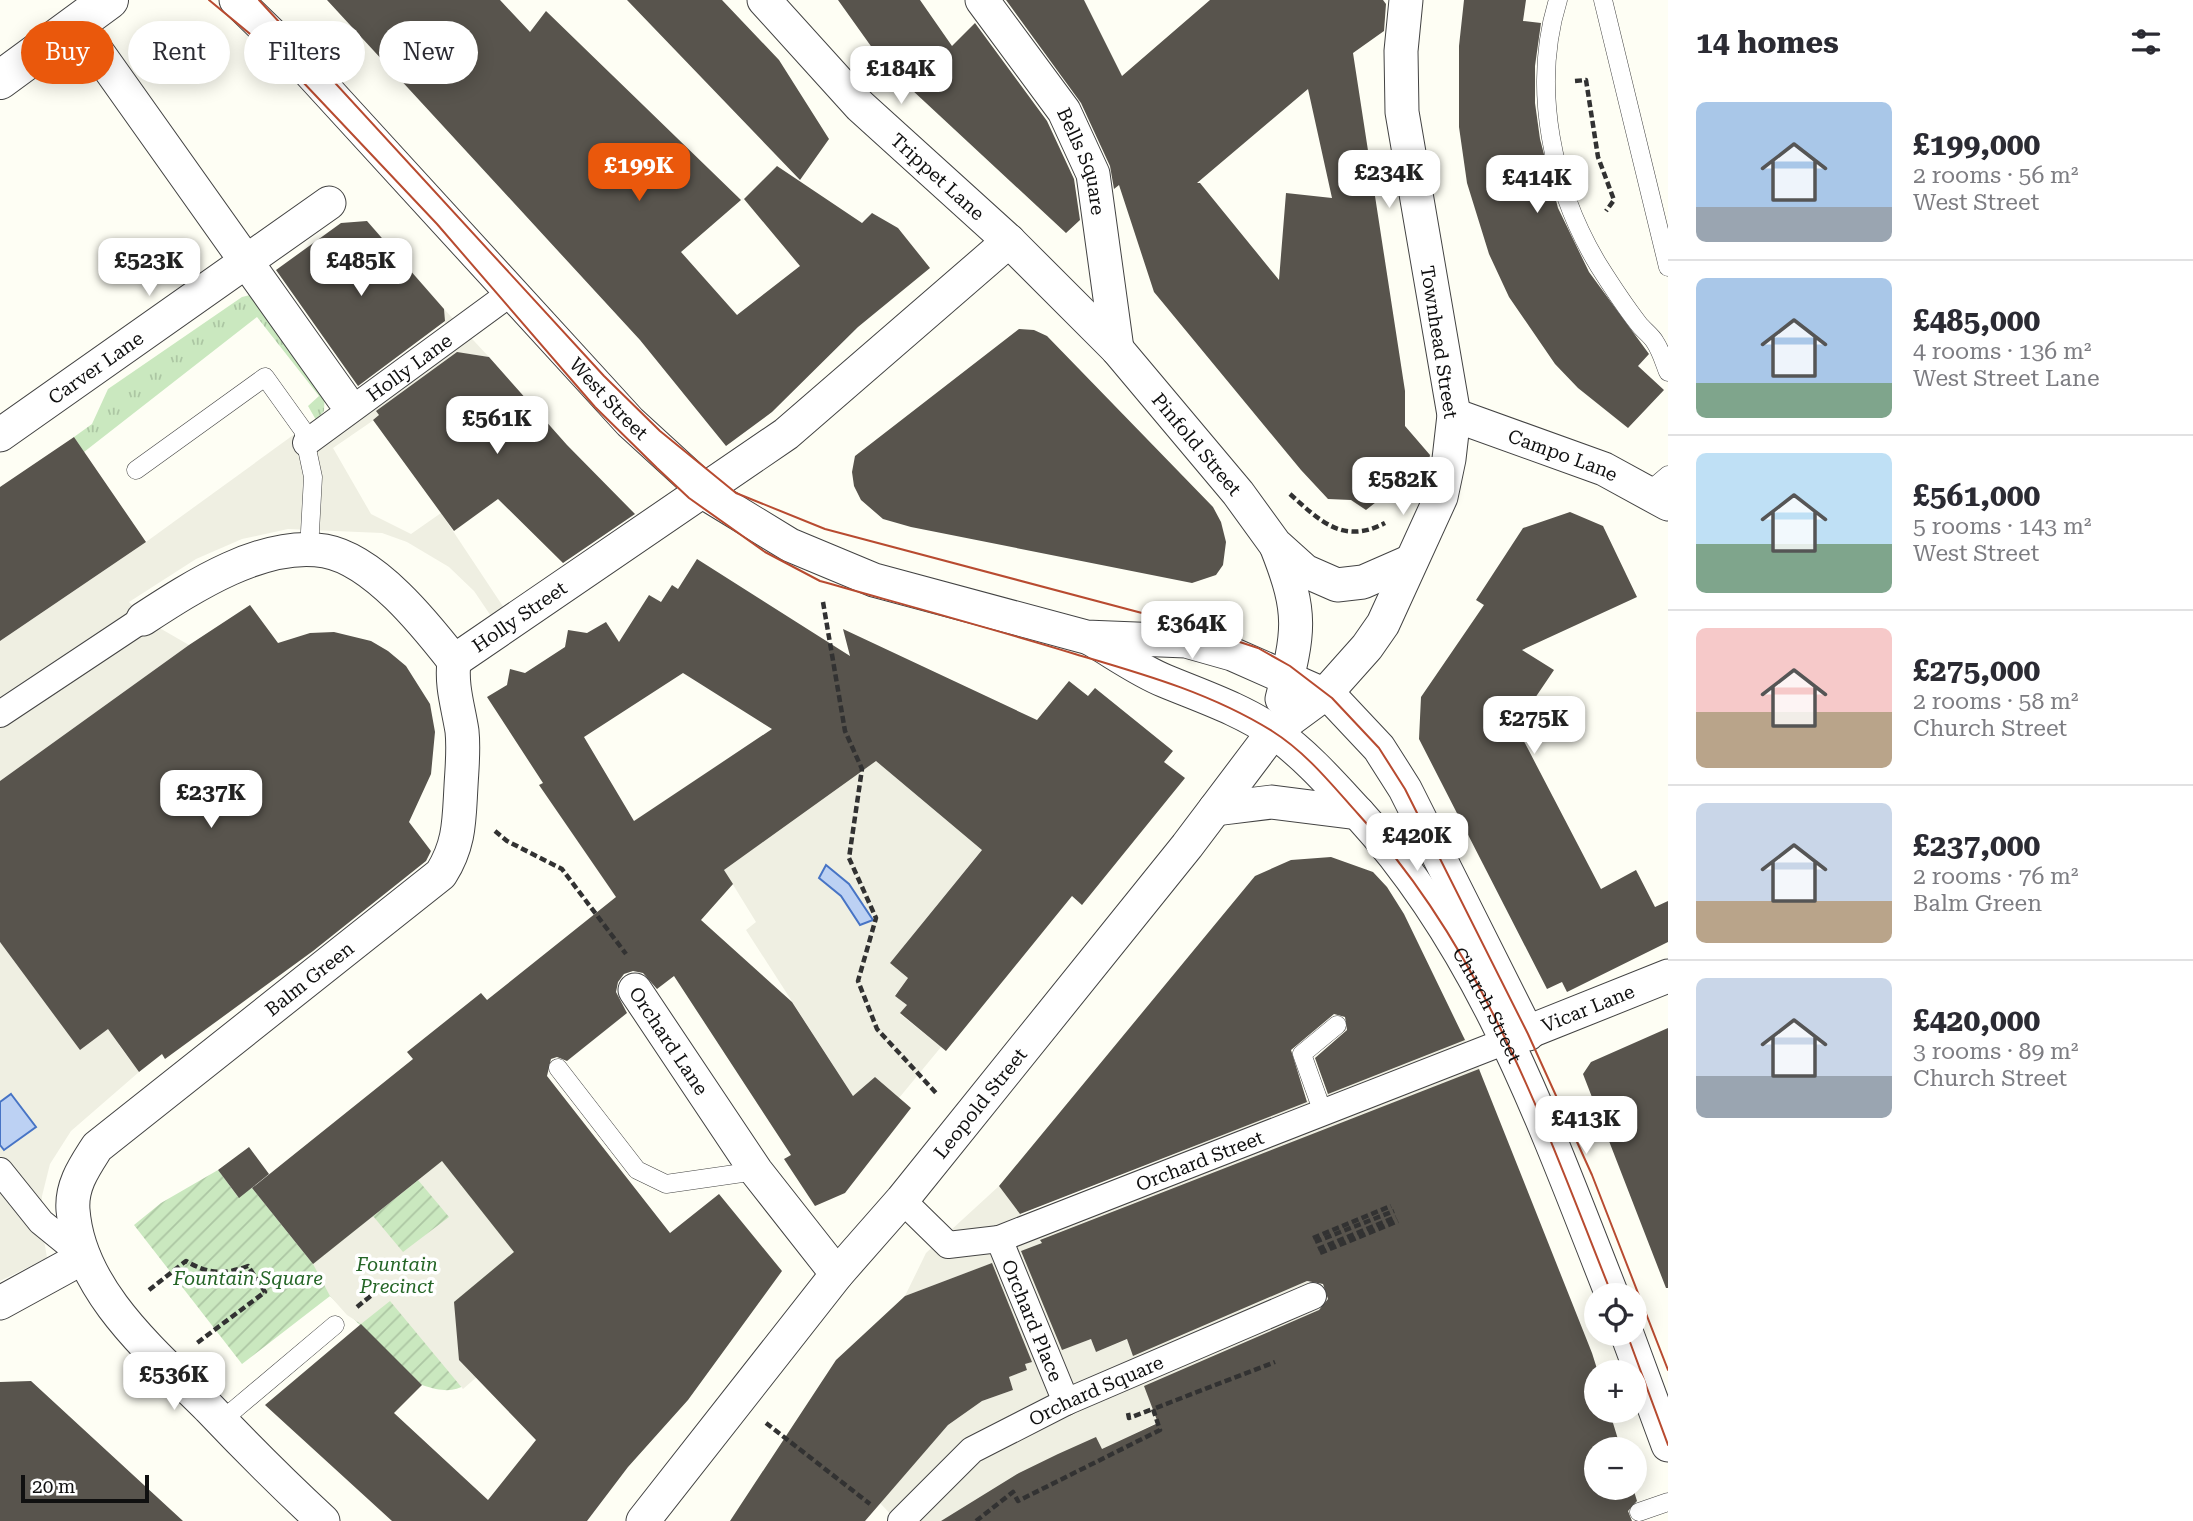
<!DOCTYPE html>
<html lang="en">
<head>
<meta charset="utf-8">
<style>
  body { margin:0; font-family:"Roboto Serif",serif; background:#f2f2f3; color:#2b2b33; height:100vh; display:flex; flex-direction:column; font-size:26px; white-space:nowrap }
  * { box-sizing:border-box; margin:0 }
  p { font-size:23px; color:#7c7c81 }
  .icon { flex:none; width:38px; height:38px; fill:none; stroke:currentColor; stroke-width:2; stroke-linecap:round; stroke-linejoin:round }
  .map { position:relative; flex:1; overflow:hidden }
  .side { display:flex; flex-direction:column; background:#fff; width:525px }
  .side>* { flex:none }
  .guide { position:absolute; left:21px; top:21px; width:665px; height:63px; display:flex; gap:14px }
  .tools { position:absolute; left:1584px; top:1283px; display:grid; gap:14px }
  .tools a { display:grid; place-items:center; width:63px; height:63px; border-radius:50%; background:#fff; box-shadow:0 4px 18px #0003; font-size:35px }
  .scale { position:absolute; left:21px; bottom:18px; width:128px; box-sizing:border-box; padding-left:7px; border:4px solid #101010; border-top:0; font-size:19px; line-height:24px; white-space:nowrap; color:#101010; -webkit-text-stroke:5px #fff; paint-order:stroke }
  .price { position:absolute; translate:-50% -60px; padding:0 16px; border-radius:14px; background:#fff; color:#222; font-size:23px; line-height:46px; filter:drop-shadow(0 2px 4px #0008) }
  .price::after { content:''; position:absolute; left:50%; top:42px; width:21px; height:16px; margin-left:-10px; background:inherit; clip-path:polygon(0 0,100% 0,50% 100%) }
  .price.selected { background:#ea580c; color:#fff }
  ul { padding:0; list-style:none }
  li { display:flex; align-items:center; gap:21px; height:175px; padding:0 28px }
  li+li { border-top:2px solid #e1e1e2 }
  li span { display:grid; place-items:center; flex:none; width:196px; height:140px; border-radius:10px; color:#555 }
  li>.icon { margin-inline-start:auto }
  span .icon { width:84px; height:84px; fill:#fffc; stroke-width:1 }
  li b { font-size:30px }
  h2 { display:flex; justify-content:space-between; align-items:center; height:84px; padding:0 28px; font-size:30px }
  .pill { padding:0 24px; border-radius:32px; background:#fff; box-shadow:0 4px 18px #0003; font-size:24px; line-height:63px }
  .pill.selected { background:#ea580c; color:#fff }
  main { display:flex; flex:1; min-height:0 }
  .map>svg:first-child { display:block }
  .grass { fill:url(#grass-tufts) }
  .garden { fill:url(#garden-furrows) }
  .plaza { fill:#efefe2; fill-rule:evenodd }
  .water { fill:#bcd1f3; stroke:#4774c5; stroke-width:2 }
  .building { fill:#58544d; fill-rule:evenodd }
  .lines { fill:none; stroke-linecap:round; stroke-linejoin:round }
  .service-casing { stroke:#434343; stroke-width:19 }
  .pedestrian-casing { stroke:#434343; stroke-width:28 }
  .minor-casing { stroke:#434343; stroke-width:35 }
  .tertiary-casing { stroke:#434343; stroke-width:40 }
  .path { stroke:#323232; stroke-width:4.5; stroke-dasharray:7 3.5; stroke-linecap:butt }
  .service { stroke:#fff; stroke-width:18 }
  .pedestrian { stroke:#fff; stroke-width:26 }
  .minor { stroke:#fff; stroke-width:33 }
  .tertiary { stroke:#fff; stroke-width:38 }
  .tram { stroke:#b84b30; stroke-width:2 }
  .labels { text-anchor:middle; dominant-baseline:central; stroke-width:7; stroke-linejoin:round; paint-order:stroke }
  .street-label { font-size:19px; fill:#101010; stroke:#fff }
  .park-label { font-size:19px; font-style:italic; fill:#246526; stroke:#fff }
</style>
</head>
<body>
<main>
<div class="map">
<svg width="1668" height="1521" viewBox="0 0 1668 1521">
  <defs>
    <pattern id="grass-tufts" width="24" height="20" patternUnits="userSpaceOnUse" patternTransform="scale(1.75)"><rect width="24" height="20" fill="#cae8bf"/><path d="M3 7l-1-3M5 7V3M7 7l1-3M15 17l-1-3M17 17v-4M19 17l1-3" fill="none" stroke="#acc6a3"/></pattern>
    <pattern id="garden-furrows" width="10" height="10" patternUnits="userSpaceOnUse" patternTransform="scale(1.75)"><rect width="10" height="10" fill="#cae8bf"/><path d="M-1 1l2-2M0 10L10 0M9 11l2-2" fill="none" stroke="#acc6a3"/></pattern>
  </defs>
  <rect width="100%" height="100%" fill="#fefef4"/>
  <path class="grass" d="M 258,293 L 325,387 L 324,411 L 316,420 L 308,406 L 319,396 L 257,317 L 84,452 L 74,437 L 92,424 L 108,389 L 242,297 Z"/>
  <path class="garden" d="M 442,1161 L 514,1252 L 454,1302 L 487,1368 C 462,1389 455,1396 422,1385 L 330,1296 L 242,1364 L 134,1225 L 161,1203 L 218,1170 L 238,1197 L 252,1188 L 313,1264 Z"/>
  <path class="plaza" d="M 444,309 L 489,357 L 470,354 L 333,448 L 371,514 L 411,534 L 441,513 L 508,614 L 495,622 L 474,591 L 449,567 L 407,542 L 382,533 L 288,529 L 242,539 L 196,559 L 129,602 L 144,619 L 189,645 L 0,781 L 0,641 L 146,542 L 445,325 Z
    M 1037,720 L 1063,739 L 993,836 L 890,963 L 908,978 L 895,995 L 907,1005 L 900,1014 L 941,1047 L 899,1098 L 875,1077 L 853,1096 L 746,930 L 756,922 L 724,870 L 875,760 L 951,824 ZM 819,878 L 865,905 L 860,925 L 841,896 Z
    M 0,942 L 80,1049 L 128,1014 L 140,1029 L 119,1045 L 139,1072 L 71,1131 L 50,1164 L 42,1196 L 41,1222 L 47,1258 L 0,1281 L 0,1145 L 4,1150 L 10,1094 L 0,1102 Z
    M 1464,1037 L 1480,1070 L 1396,1103 L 1042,1271 L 1072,1346 L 1091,1339 L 1096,1352 L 1303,1269 L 1325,1327 L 1148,1396 L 1158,1422 L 1102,1450 L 1019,1474 L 942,1521 L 897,1521 L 880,1503 L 948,1425 L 982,1401 L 1013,1390 L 1009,1377 L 1027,1370 L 987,1265 L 905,1296 L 926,1253 L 999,1186 L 1022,1216 Z
    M 442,1161 L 514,1252 L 454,1302 L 487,1368 L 463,1389 L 390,1301 L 361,1324 L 347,1315 L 330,1296 L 313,1264 L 373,1216 L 403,1252 L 449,1217 L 418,1180 Z"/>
  <path class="water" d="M 826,865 L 849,884 L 873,920 L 860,925 L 841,896 L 819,878 Z
    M 11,1094 L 36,1127 L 4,1150 L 0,1145 L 0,1102 Z"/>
  <path class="building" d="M 327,0 L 500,0 L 530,32 L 546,11 L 741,200 L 681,252 L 737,315 L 800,266 L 744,199 L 777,166 L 862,223 L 872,213 L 898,228 L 930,268 L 858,327 L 772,412 L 726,446 L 640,340 Z
    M 627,0 L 722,0 L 779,60 L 829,139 L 800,180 Z
    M 838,0 L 920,0 L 952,46 L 975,23 L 1047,121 L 1074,179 L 1080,220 L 1066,233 L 883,63 Z
    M 1006,0 L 1084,0 L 1122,76 L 1210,0 L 1383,0 L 1386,4 L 1384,31 L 1353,53 L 1405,391 L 1405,426 L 1430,455 L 1429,460 L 1366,510 L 1351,500 L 1328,499 L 1301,470 L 1154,292 L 1119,185 L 1114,189 L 1110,166 L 1081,103 ZM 1308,89 L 1332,198 L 1286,193 L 1279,280 L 1200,183 L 1197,183 Z
    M 1464,0 L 1526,0 L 1523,21 L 1541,23 L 1535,66 L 1535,103 L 1540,139 L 1558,208 L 1589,272 L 1649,354 L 1638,366 L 1664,390 L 1628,428 L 1578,388 L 1555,364 L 1509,297 L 1489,254 L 1467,183 L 1459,127 L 1459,46 Z
    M 367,221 L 444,309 L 445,321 L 358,386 L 276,270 L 341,223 Z
    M 1019,329 L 1034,330 L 1047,336 L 1213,507 L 1221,522 L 1226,542 L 1223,565 L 1216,575 L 1192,583 L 911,527 L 883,519 L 861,500 L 854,486 L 852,472 L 855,456 Z
    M 457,352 L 489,357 L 567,445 L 635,514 L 563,563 L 498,499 L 454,531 L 373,420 L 379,415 L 376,411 Z
    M 74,437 L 146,542 L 0,641 L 0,487 Z
    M 1570,512 L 1603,526 L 1637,597 L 1522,650 L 1554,670 L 1516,726 L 1601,889 L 1636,870 L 1655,907 L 1668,901 L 1668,942 L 1567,992 L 1562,982 L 1547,989 L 1419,739 L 1421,697 L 1484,605 L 1476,600 L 1523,528 Z
    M 697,559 L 850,656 L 843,629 L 1037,720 L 1069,681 L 1088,696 L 1095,688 L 1173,751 L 1164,762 L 1185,778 L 1082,905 L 1072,896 L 946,1051 L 900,1013 L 907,1005 L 895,996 L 908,978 L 890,963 L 982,850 L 876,761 L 724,870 L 733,884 L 701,920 L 792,1002 L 853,1096 L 875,1077 L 911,1108 L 845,1193 L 815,1206 L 784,1159 L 791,1155 L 674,976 L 657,989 L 643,973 L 633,971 L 624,974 L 618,982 L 616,992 L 627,1013 L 567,1061 L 557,1057 L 551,1059 L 547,1076 L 670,1233 L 719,1194 L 782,1271 L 688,1400 L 628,1467 L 587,1521 L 392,1521 L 265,1405 L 361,1324 L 422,1385 L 394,1413 L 488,1500 L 536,1440 L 459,1360 L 454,1302 L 514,1252 L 442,1161 L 313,1264 L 252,1188 L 413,1059 L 407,1052 L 481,993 L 487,1000 L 616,897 L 539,785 L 543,783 L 487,697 L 507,685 L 510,669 L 525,673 L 565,647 L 568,630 L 587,633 L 606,622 L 619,642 L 649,595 L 661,602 L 672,585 L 678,589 ZM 683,673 L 772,729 L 634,821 L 584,737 Z
    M 250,605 L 278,643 L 310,633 L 334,632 L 371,641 L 388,651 L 406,666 L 430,704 L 435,732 L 431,774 L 409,822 L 431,851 L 426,861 L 313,951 L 165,1059 L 162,1054 L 139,1072 L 108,1029 L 80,1050 L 0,942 L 0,781 L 189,645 Z
    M 1331,857 L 1373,872 L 1387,887 L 1404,914 L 1465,1040 L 1328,1094 L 1315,1058 L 1347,1030 L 1345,1017 L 1334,1014 L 1291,1050 L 1307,1102 L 1020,1214 L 999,1186 L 1255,876 L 1291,860 Z
    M 1668,1028 L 1668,1288 L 1666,1288 L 1583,1074 L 1591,1062 Z
    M 1479,1069 L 1592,1353 L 1598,1372 L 1596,1410 L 1609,1410 L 1621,1449 L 1596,1449 L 1596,1488 L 1633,1488 L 1637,1501 L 1628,1511 L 1632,1521 L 941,1521 L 1019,1473 L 1058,1454 L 1096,1437 L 1102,1449 L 1158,1423 L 1144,1386 L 1319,1310 L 1328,1299 L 1323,1284 L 1307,1281 L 1133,1356 L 1127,1339 L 1096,1352 L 1091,1339 L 1062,1350 L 1021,1251 L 1042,1243 L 1040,1240 Z
    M 249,1147 L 269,1174 L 239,1198 L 218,1170 Z
    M 992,1263 L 1032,1362 L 1025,1364 L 1027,1370 L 1009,1377 L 1013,1390 L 982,1401 L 948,1425 L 865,1521 L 730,1521 L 836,1360 L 905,1296 Z
    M 31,1381 L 183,1521 L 0,1521 L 0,1382 Z"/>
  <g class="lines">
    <g class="service-casing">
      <path id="service" d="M 1558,0 C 1531,87 1552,189 1599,266 C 1611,285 1624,305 1638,323 C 1643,330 1651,335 1655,342 C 1661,351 1664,362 1668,372
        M 1603,0 L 1668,267
        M 136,470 L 265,377 L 303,430 L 313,477 L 309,550
        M 1648,492 L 1668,475
        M 558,1068 L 637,1170 L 666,1184 L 756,1171
        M 1322,1110 L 1302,1054 L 1337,1025
        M 221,1421 L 335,1325
        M 1639,1512 L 1668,1502"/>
    </g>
    <g class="pedestrian-casing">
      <g id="pedestrian">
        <path id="s1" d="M 306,443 L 512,292"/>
        <path d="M 0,714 L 143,619"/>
        <path d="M 0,1171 L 41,1222 L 84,1257"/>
        <path id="s2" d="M 902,1200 L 948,1245 L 999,1239 L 1506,1041"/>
        <path id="s3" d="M 999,1239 L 1066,1402"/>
        <path id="s4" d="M 901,1521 L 972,1450 L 1066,1402 L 1313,1296"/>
      </g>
    </g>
    <g class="minor-casing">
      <g id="minor">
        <path id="s5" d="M 236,0 L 307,69 L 630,422 L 713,498 L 790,545 L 874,580 L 1086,637 L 1186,641 L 1232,654 L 1332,698 L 1379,748 L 1405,789 L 1528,1034"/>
        <path id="s6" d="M 764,0 L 860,106 L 1009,241 L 1117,349 L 1238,493 L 1275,544 L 1305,571 L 1337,585 L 1363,582 L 1411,561"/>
        <path id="s7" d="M 982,0 L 1064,111 L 1093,174 L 1117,349"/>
        <path d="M 77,23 L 343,398"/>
        <path id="s8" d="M 1454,415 L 1604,469 L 1668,504"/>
        <path id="s9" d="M 0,435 L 329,203"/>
        <path d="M 1277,548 C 1303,614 1299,632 1282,699"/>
        <path d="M 143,619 C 192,587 264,540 325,551 C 374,560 425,624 454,661"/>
        <path id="s10" d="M 1091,639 C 1115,653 1140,671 1165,681 C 1201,696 1243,710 1275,733 C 1308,757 1332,785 1359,814 C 1484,950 1545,1126 1612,1295"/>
        <path id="s11" d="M 454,661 L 786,434 L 1009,241"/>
        <path d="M 1215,809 L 1272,802 L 1358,813"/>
        <path id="s12" d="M 635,990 L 756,1171 L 837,1274"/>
        <path id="s13" d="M 1508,1040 L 1668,976"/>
        <path d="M 0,1303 L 84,1257"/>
        <path d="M 1627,1334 L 1668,1445"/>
        <path id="s14" d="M 323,1521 C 283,1484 246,1447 209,1408 C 155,1354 79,1292 73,1210 C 71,1185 85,1166 97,1147 L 441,874 C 460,844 459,820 461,786 C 462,767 464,750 462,731 C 458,706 451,686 454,661"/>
        <path id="s15" d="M 643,1521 L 837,1274 L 902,1200 L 1187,846 L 1273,732 L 1326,693 L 1367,647 L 1383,624 L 1441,497 L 1449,459 L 1454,415 L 1402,112 L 1401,51 L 1406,0"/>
      </g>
    </g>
    <g class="tertiary-casing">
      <path id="tertiary" d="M 0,80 L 109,0"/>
    </g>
    <path class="path" d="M 1575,81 L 1586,80 L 1598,157 L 1614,200 L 1606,211
      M 1290,494 C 1320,521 1343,545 1385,523
      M 823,602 L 845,731 L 862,769 L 849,858 L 876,918 L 858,981 L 877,1029 L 937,1094
      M 495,831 L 507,841 L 562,869 L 626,954
      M 1313,1238 L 1391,1206
      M 1315,1242 L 1394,1211
      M 1318,1249 L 1396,1217
      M 1320,1253 L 1398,1221
      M 149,1290 L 186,1261 C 208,1274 224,1275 248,1266 L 265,1292 L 197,1343
      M 357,1307 L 389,1281
      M 1128,1413 L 1129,1418 L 1153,1409
      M 766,1423 L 870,1504
      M 976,1521 L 1013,1492 L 1018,1501 L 1160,1430 L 1153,1409 L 1275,1362"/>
    <use href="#service" class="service"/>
    <use href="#pedestrian" class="pedestrian"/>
    <use href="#minor" class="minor"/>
    <use href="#tertiary" class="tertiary"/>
    <path class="tram" d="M 209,0 L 284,62 L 437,224 L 595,407 L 657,468 L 689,498 L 765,552 L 820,581 C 905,605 990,628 1075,654 C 1143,674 1211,693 1272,731 C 1307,753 1332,785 1359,815 C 1484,950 1545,1127 1612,1295
      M 259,0 L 604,376 L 660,431 L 736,493 L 825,529 L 1191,626 L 1258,648 L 1290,666 L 1332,698 L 1379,748 L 1405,789 L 1528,1034 L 1592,1175 L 1668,1370
      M 1627,1334 L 1668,1445"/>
  </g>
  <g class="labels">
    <g class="street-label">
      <text stroke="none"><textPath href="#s7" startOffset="192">Bells Square</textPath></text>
      <text stroke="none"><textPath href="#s6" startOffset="248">Trippet Lane</textPath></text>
      <text transform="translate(1439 342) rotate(81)">Townhead Street</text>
      <text stroke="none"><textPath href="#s1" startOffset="128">Holly Lane</textPath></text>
      <text stroke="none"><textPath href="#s9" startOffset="117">Carver Lane</textPath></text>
      <text stroke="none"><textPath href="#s5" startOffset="546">West Street</textPath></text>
      <text stroke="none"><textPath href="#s6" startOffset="621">Pinfold Street</textPath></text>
      <text stroke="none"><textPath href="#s8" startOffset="116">Campo Lane</textPath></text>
      <text stroke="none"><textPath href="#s11" startOffset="79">Holly Street</textPath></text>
      <text stroke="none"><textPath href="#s14" startOffset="746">Balm Green</textPath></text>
      <text stroke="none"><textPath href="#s10" startOffset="555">Church Street</textPath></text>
      <text stroke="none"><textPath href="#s13" startOffset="86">Vicar Lane</textPath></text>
      <text stroke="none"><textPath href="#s12" startOffset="61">Orchard Lane</textPath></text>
      <text stroke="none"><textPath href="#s15" startOffset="537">Leopold Street</textPath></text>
      <text stroke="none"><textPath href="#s2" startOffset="331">Orchard Street</textPath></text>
      <text stroke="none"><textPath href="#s3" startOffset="88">Orchard Place</textPath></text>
      <text stroke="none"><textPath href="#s4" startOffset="238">Orchard Square</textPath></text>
    </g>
    <g class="park-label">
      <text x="397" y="1264">Fountain<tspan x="397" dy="22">Precinct</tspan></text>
      <text x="248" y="1278">Fountain Square</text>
    </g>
  </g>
</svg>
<div class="tools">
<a><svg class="icon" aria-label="locate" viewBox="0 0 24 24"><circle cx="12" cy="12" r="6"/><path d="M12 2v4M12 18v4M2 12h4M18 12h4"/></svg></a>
<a>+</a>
<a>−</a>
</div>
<div class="scale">20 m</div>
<b class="price" style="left:901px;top:106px">£184K</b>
<b class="price selected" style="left:639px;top:203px">£199K</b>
<b class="price" style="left:1389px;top:210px">£234K</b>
<b class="price" style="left:1537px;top:215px">£414K</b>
<b class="price" style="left:149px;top:298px">£523K</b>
<b class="price" style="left:361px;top:298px">£485K</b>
<b class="price" style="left:497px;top:456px">£561K</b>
<b class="price" style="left:1403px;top:517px">£582K</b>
<b class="price" style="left:1192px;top:661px">£364K</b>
<b class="price" style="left:1534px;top:756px">£275K</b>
<b class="price" style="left:211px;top:830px">£237K</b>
<b class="price" style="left:1417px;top:873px">£420K</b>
<b class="price" style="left:1586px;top:1156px">£413K</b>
<b class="price" style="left:174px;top:1412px">£536K</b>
<div class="guide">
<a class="pill selected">Buy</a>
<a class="pill">Rent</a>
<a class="pill">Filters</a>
<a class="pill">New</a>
</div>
</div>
<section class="side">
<h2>14 homes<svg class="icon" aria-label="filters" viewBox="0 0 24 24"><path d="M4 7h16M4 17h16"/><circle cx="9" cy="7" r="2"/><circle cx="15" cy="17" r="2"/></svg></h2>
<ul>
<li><span style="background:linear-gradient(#a9c7e8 75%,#9aa5b1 0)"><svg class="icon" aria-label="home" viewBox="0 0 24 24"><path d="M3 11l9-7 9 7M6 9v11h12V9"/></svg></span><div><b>£199,000</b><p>2 rooms · 56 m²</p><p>West Street</p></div></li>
<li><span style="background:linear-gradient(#a9c7e8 75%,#7fa58c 0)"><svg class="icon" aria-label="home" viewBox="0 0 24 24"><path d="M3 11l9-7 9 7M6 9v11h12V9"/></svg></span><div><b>£485,000</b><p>4 rooms · 136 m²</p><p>West Street Lane</p></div></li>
<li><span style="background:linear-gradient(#bfe0f5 65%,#7fa58c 0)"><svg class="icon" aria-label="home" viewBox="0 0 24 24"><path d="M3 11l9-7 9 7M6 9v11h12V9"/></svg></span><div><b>£561,000</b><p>5 rooms · 143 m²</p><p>West Street</p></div></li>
<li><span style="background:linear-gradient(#f6c9c9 60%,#b9a48a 0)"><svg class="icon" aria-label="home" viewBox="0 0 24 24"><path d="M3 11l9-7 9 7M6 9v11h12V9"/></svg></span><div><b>£275,000</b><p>2 rooms · 58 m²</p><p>Church Street</p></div></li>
<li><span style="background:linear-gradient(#c9d6e8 70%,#b9a48a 0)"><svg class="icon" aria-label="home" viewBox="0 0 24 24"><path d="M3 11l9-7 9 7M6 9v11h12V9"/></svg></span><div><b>£237,000</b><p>2 rooms · 76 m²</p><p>Balm Green</p></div></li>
<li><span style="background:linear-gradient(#c9d6e8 70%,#9aa5b1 0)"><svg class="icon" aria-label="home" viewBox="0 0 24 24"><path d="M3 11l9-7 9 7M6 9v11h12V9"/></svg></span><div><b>£420,000</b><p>3 rooms · 89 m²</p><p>Church Street</p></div></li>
</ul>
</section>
</main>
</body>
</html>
